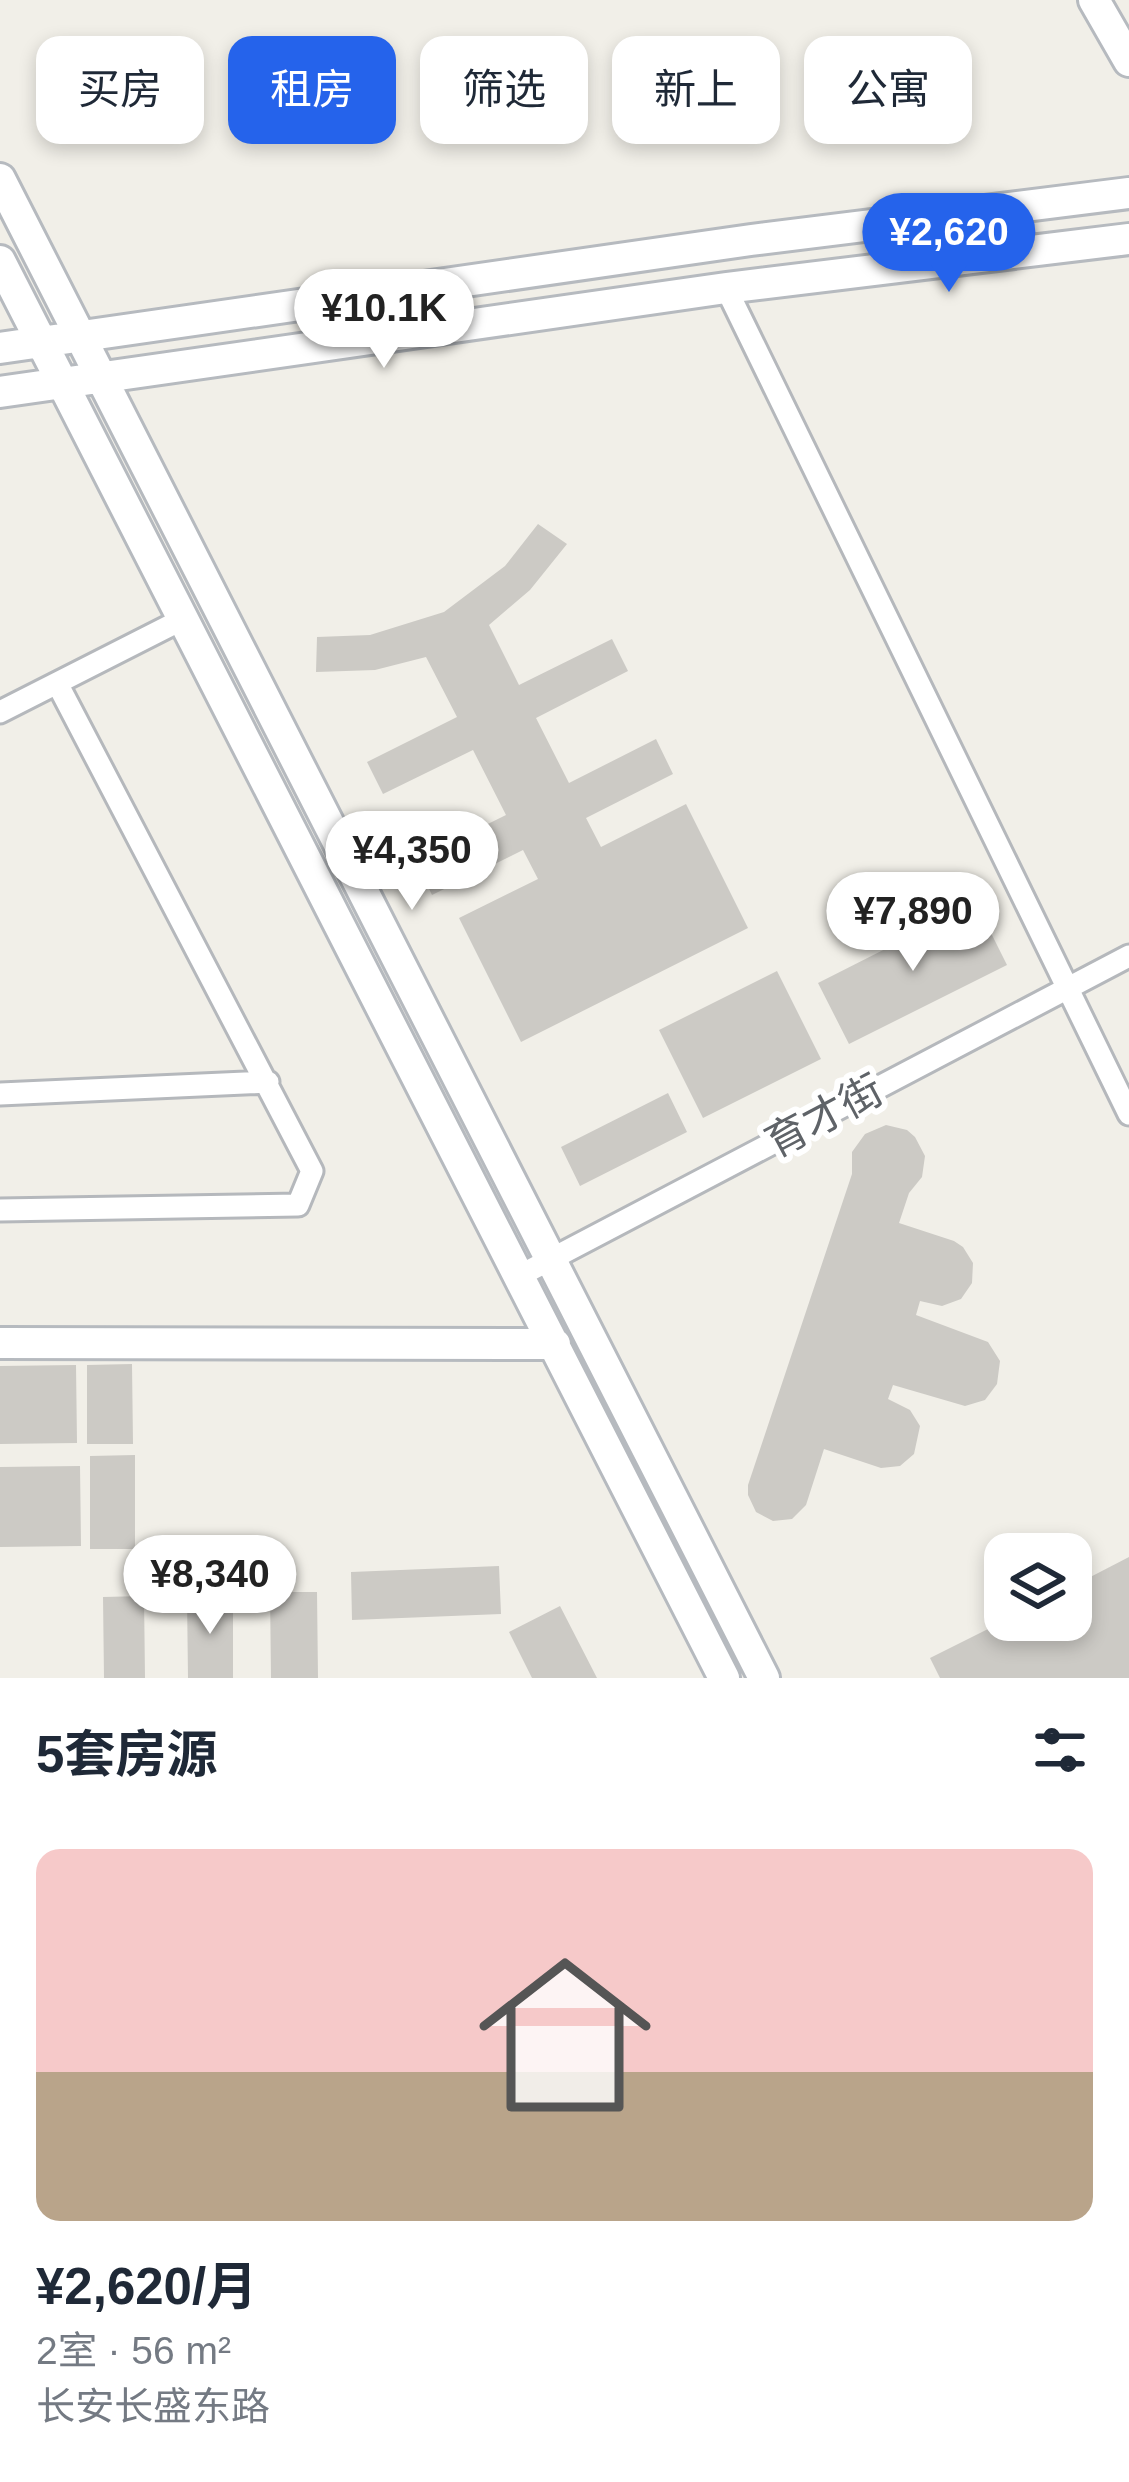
<!DOCTYPE html>
<html lang="zh">
<head>
<meta charset="utf-8">
<style>
  body { margin:0; font-family:Arial,"Noto Sans SC",sans-serif; background:#f6f6f7; color:#1f2937; height:100vh; display:flex; flex-direction:column; font-size:45px; white-space:nowrap }
  * { box-sizing:border-box; margin:0 }
  p { font-size:39px; color:#747a83 }
  .icon { flex:none; width:66px; height:66px; fill:none; stroke:currentColor; stroke-width:2; stroke-linecap:round; stroke-linejoin:round }
  .map { position:relative; height:1678px; overflow:hidden }
  .side { display:flex; flex-direction:column; background:#fff; flex:1 }
  .side>* { flex:none }
  .banner { position:absolute; left:36px; top:36px; width:1059px; height:108px; display:flex; gap:24px }
  .tools { position:absolute; left:984px; top:1533px; display:grid; gap:24px }
  .tools a { display:grid; place-items:center; width:108px; height:108px; border-radius:24px; background:#fff; box-shadow:0 6px 18px #0003; font-size:60px }
  .price { position:absolute; translate:-50% -102px; padding:0 27px; border-radius:42px; background:#fff; color:#222; font-size:39px; line-height:78px; filter:drop-shadow(0 3px 6px #0008) }
  .price::after { content:''; position:absolute; left:50%; top:72px; width:36px; height:27px; margin-left:-18px; background:inherit; clip-path:polygon(0 0,100% 0,50% 100%) }
  .price.on { background:#2563eb; color:#fff }
  ul { padding:0; list-style:none }
  li { display:grid; align-content:center; gap:24px; height:636px; padding:0 36px }
  li+li { border-top:3px solid #e0e1e3 }
  li span { display:grid; place-items:center; height:372px; border-radius:24px; color:#555 }
  li>.icon { margin-inline-start:auto }
  span .icon { width:216px; height:216px; fill:#fffc; stroke-width:1 }
  li b { font-size:51px }
  h2 { display:flex; justify-content:space-between; align-items:center; height:144px; padding:0 36px; font-size:51px }
  .pill { padding:0 42px; border-radius:24px; background:#fff; box-shadow:0 6px 18px #0003; font-size:42px; line-height:108px }
  .pill.on { background:#2563eb; color:#fff }
  .map>svg:first-child { display:block }
  .building { fill:#cccac5 }
  .lines { fill:none; stroke-linecap:round; stroke-linejoin:round }
  .street-casing { stroke:#b5b8bc; stroke-width:27 }
  .secondary-casing { stroke:#b6babf; stroke-width:36 }
  .street { stroke:#fff; stroke-width:21 }
  .secondary { stroke:#fff; stroke-width:30 }
  .labels { text-anchor:middle; dominant-baseline:central; stroke-width:12; stroke-linejoin:round; paint-order:stroke }
  .street-label { font-size:42px; fill:#5f6368; stroke:#fff }
</style>
</head>
<body>
<div class="map">
<svg width="1129" height="1678" viewBox="0 0 1129 1678">
  <rect width="100%" height="100%" fill="#f1efe8"/>
  <path class="building" d="M 538,524 L 567,544 L 530,590 L 489,625 L 519,685 L 612,639 L 628,671 L 536,718 L 569,783 L 656,739 L 673,774 L 586,818 L 601,847 L 686,804 L 748,928 L 521,1042 L 459,918 L 538,879 L 523,850 L 432,895 L 415,860 L 506,815 L 473,750 L 383,794 L 367,762 L 457,717 L 426,657 L 375,670 L 316,672 L 317,637 L 370,635 L 444,612 L 505,566 Z
    M 976,903 L 1007,965 L 849,1044 L 818,983 Z
    M 777,971 L 821,1059 L 703,1118 L 659,1030 Z
    M 668,1093 L 687,1132 L 580,1186 L 561,1147 Z
    M 886,1125 L 907,1130 L 915,1137 L 925,1156 L 922,1177 L 909,1193 L 899,1223 L 954,1241 L 963,1247 L 973,1263 L 972,1283 L 961,1299 L 942,1306 L 920,1301 L 916,1315 L 988,1342 L 1000,1361 L 997,1384 L 985,1400 L 965,1406 L 893,1385 L 888,1399 L 910,1410 L 920,1426 L 914,1454 L 900,1466 L 881,1468 L 824,1449 L 806,1505 L 792,1519 L 773,1521 L 756,1512 L 748,1495 L 748,1485 L 852,1174 L 852,1152 L 865,1134 Z
    M 132,1364 L 133,1444 L 87,1444 L 87,1365 Z
    M 76,1365 L 77,1443 L 0,1444 L 0,1366 Z
    M 135,1455 L 135,1549 L 90,1549 L 90,1456 Z
    M 80,1466 L 81,1546 L 0,1547 L 0,1467 Z
    M 1129,1557 L 1129,1678 L 940,1678 L 930,1658 L 1006,1620 L 1071,1620 L 1071,1587 Z
    M 499,1566 L 501,1614 L 352,1620 L 351,1572 Z
    M 270,1592 L 317,1592 L 318,1678 L 271,1678 Z
    M 233,1595 L 233,1678 L 188,1678 L 187,1596 Z
    M 144,1596 L 145,1678 L 104,1678 L 103,1597 Z
    M 560,1606 L 597,1678 L 532,1678 L 509,1632 Z"/>
  <g class="lines">
    <g class="street-casing">
      <path id="street" d="M 726,288 L 1129,1114
        M 0,712 L 183,619
        M 0,1094 L 268,1082
        M 0,1210 L 298,1205 L 312,1171 L 57,683
        M 519,1276 L 1129,956"/>
    </g>
    <g class="secondary-casing">
      <path id="secondary" d="M 1094,0 L 1129,61
        M 0,179 L 764,1678
        M 0,261 L 724,1678
        M 0,348 L 751,240 L 1129,193
        M 0,392 L 726,288 L 1129,239
        M 0,1343 L 555,1344"/>
    </g>
    <use href="#street" class="street"/>
    <use href="#secondary" class="secondary"/>
  </g>
  <g class="labels">
    <g class="street-label">
      <text transform="translate(824 1116) rotate(-28)">育才街</text>
    </g>
  </g>
</svg>
<div class="tools">
<a><svg class="icon" aria-label="layers" viewBox="0 0 24 24"><path d="M12 4l9 5-9 5-9-5zM3 14l9 5 9-5"/></svg></a>
</div>
<b class="price on" style="left:949px;top:295px">¥2,620</b>
<b class="price" style="left:384px;top:371px">¥10.1K</b>
<b class="price" style="left:412px;top:913px">¥4,350</b>
<b class="price" style="left:913px;top:974px">¥7,890</b>
<b class="price" style="left:210px;top:1637px">¥8,340</b>
<div class="banner">
<a class="pill">买房</a>
<a class="pill on">租房</a>
<a class="pill">筛选</a>
<a class="pill">新上</a>
<a class="pill">公寓</a>
</div>
</div>
<section class="side">
<h2>5套房源<svg class="icon" aria-label="filters" viewBox="0 0 24 24"><path d="M4 7h16M4 17h16"/><circle cx="9" cy="7" r="2"/><circle cx="15" cy="17" r="2"/></svg></h2>
<ul>
<li><span style="background:linear-gradient(#f6c9c9 60%,#b9a48a 0)"><svg class="icon" aria-label="home" viewBox="0 0 24 24"><path d="M3 11l9-7 9 7M6 9v11h12V9"/></svg></span><div><b>¥2,620/月</b><p>2室 · 56 m²</p><p>长安长盛东路</p></div></li>
</ul>
</section>
</body>
</html>
